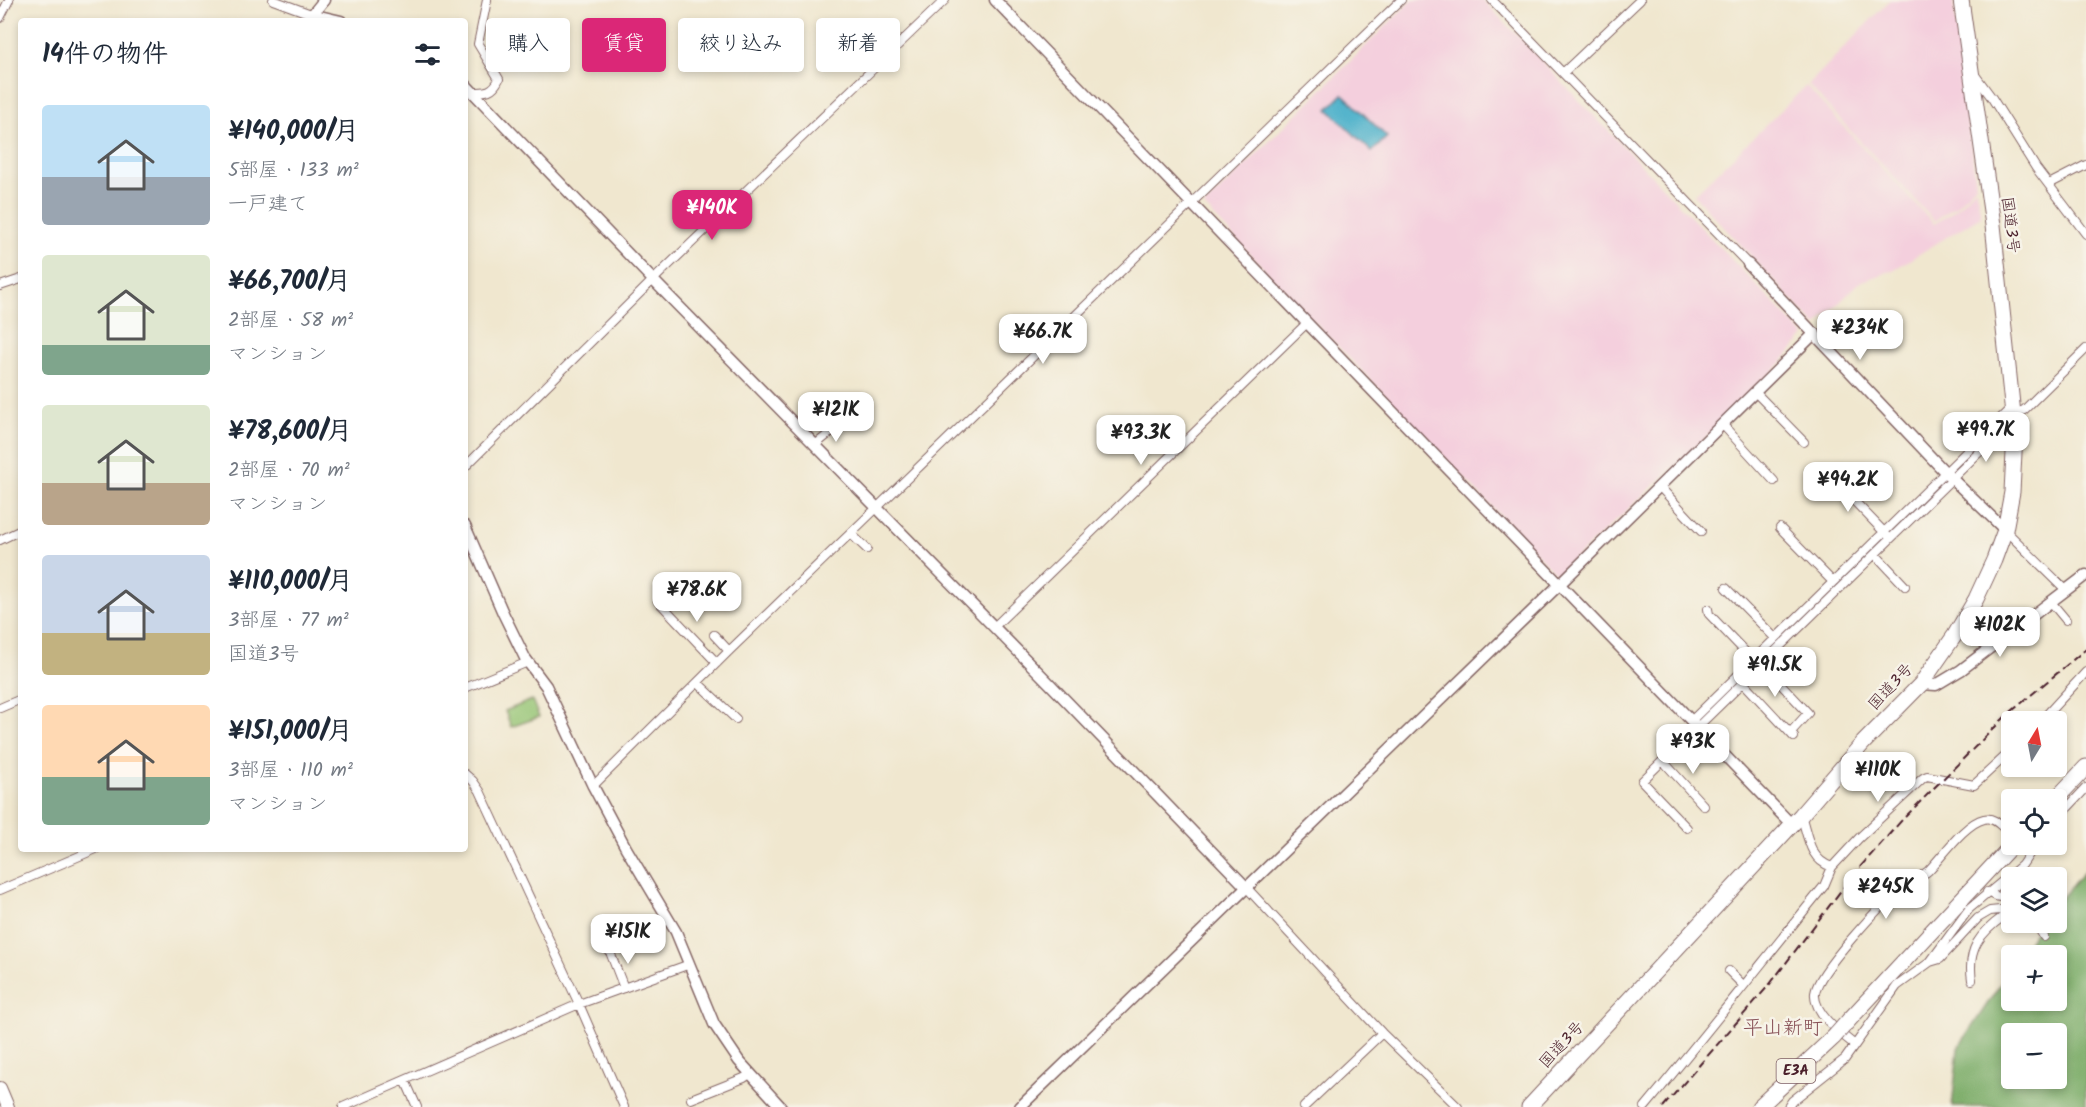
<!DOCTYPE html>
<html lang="ja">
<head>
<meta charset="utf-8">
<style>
  body { margin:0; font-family:Kalam,"Klee One",sans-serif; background:#f2f2f3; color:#1f2937; height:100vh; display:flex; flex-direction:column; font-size:22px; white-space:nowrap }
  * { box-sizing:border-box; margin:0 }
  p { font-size:20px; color:#747a83 }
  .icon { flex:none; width:33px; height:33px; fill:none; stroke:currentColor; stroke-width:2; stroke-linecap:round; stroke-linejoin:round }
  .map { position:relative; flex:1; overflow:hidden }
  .side { position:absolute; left:18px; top:18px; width:450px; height:834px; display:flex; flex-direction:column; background:#fff; border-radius:6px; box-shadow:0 3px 9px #0003 }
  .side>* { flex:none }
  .guide { position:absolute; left:486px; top:18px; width:570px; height:54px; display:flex; gap:12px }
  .needle { width:39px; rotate:10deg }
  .buttons { position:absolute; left:2001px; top:711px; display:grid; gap:12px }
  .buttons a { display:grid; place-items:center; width:66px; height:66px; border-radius:6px; background:#fff; box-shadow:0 3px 9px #0003; font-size:30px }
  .price { position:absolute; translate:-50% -51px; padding:0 14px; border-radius:12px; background:#fff; color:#222; font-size:20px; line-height:39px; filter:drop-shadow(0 2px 3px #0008) }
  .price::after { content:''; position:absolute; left:50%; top:36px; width:18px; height:14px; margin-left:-9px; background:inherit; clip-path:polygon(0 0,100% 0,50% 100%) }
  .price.active { background:#db2777; color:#fff }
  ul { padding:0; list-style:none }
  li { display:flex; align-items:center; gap:18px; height:150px; padding:0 24px }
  li span { display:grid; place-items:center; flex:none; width:168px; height:120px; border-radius:6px; color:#555 }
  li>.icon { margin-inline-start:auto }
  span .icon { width:72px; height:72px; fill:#fffc; stroke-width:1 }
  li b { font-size:26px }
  h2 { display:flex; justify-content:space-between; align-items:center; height:72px; padding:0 24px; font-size:26px }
  .pill { padding:0 21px; border-radius:6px; background:#fff; box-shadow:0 3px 9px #0003; font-size:21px; line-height:54px }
  .pill.active { background:#db2777; color:#fff }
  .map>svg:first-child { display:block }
  .built { fill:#f4cfdd }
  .green { fill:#95c473; stroke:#70724f; stroke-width:1.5 }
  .forest { fill:#78aa65; stroke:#616448; stroke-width:1.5; fill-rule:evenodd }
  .water { fill:#4bb0ca; stroke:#4a687a; stroke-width:1.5 }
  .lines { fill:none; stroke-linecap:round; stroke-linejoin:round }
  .street-casing { stroke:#846564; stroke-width:10 }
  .secondary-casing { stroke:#846564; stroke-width:13 }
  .primary-casing { stroke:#846564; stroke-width:14 }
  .highway-casing { stroke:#846564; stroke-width:17 }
  .street { stroke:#fff; stroke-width:8 }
  .secondary { stroke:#fff; stroke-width:10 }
  .primary { stroke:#fff; stroke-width:12 }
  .highway { stroke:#fff; stroke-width:15 }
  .rail { stroke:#4a1f2b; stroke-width:2; stroke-dasharray:9 4.5; stroke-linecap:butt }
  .highway-bridge-casing { stroke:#846564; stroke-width:17; stroke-linecap:butt }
  .highway-bridge { stroke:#fff; stroke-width:15 }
  .labels { text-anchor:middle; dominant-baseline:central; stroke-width:5; stroke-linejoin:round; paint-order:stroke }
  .shield { fill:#f7f3e8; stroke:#7e5f64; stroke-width:1.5 }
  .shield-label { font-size:15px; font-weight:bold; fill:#4a1f2b }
  .street-label { font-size:16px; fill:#4a1f2b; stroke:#f7f3e8 }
  .quarter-label { font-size:20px; fill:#875056; stroke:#f7f3e8 }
</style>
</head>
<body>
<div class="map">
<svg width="2086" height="1107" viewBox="0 0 2086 1107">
  <rect width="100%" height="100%" fill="#f7f3e8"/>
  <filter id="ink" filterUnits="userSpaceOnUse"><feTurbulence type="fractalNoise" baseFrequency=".0167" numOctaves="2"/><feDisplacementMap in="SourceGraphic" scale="12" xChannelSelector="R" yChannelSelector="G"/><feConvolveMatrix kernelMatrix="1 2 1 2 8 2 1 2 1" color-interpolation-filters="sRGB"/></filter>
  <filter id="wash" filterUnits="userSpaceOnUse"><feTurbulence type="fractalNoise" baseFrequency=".008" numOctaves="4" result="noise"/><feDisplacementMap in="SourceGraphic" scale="24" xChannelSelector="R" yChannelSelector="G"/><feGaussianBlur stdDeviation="1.35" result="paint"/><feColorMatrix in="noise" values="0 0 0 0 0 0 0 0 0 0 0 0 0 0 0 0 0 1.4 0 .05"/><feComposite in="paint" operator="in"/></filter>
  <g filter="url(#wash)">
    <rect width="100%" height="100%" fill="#f0e7cf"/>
    <path class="built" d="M 1412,0 L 1483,0 L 1805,336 L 1755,392 L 1557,575 L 1204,206 Z
      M 1890,0 L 1953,0 L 1976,185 L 1956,206 L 1934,221 L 1808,85 Z
      M 1806,86 L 1934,224 L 1955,210 L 1976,188 L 1981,216 L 1893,270 L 1860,282 L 1816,326 L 1694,195 Z"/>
    <path class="green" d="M 532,700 L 539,717 L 511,727 L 505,711 Z"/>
    <path class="forest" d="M 2086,869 L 2086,1107 L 1952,1107 L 1958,1048 L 2011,968 L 2012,1000 L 2056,1000 L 2056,956 L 2019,955 L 2041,923 L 2056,922 L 2057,903 ZM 2012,1034 L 2056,1034 L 2056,1078 L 2012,1078 Z"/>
    <path class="water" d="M 1343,94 L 1387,137 L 1372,152 L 1328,109 Z"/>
  </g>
  <g filter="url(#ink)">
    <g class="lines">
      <g class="street-casing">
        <path id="street" d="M 273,0 L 311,14
          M 1492,0 L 1748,264
          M 0,18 L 9,0
          M 1563,73 L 1640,0
          M 1975,75 L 1992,98 L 2036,168 L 2086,234
          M 473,92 C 486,92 493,92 499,79 L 478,44 L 487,0
          M 2049,184 L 2086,165
          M 0,286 L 21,279
          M 1755,392 L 1804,442
          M 2014,414 L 2024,410 L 2086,349
          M 1722,424 L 1774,481
          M 815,445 L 842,423
          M 465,467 L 653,280 L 945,0
          M 1831,477 L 1886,534
          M 1659,486 L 1701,531
          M 1780,528 L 1833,582
          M 2005,530 L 2066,590
          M 851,534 L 867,549
          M 0,540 L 21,530
          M 1875,554 L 1905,586
          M 1726,588 L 1775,638
          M 658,601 L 717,663
          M 2051,602 L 2066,620
          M 1708,609 L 1709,614 L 1753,660
          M 994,627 L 1306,324
          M 714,635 L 729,651
          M 1760,662 L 1808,713 L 1790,733
          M 1740,679 L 1794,737
          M 698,683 L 736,719
          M 465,688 L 528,662
          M 0,708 L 21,699
          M 1691,721 L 2011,408
          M 2040,722 L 2086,672
          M 1663,761 L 1704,806
          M 465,774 L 473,781 L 480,791 L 579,1004 L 624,1107
          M 593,786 L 729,651 L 1401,0
          M 1801,815 C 1808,836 1809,860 1832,867 L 1859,838 L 1923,778 L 1927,776 L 1974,785 L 2012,750
          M 2056,820 L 2086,788
          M 1687,828 L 1642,781 L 2000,432 L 2015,433
          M 1246,887 L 1382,1033 L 1458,1107
          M 0,890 L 96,849
          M 1987,892 L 1995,896 L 2012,899
          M 2035,922 L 2044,937
          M 610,952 L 624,988
          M 1930,962 L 1940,959 L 1978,918 L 1990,911 L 2000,910 L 2004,911 L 2004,916 C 1980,933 1967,949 1972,980
          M 1729,971 L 1743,985
          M 1855,1045 C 1841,1034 1813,1013 1815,993 C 1818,971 1882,904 1901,887 C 1908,880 1920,878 1928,871 C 1942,857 1965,823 1984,819 C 1993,816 2001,826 2007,831
          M 405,1080 L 417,1107
          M 691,1099 L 744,1078 L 750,1074
          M 343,1107 L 579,1004 L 690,964
          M 1304,1107 L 1382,1033
          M 1645,1107 C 1706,1034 1764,960 1824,886 L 1832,867
          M 1788,1107 L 1792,1101 L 1845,1059 L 1897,986 L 1930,962 L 1969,909 L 2022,865 L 2036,844"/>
      </g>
      <g class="secondary-casing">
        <path id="secondary" d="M 995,0 L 1792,825
          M 311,14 L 341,21
          M 307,21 L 324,0
          M 465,84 L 653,280 L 1050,684 L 1246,887
          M 1748,264 L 1945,472 L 2005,530
          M 465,526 L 503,613 L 525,658 L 546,686 L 593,786 L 626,848 L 676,932 L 714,1024 L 739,1061 L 781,1107
          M 1921,684 L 1936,685 L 1961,670 L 2086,575
          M 1020,1107 L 1560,584 L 1815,333"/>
      </g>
      <g class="primary-casing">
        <path id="primary" d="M 0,1088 L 8,1107"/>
      </g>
      <g class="highway-casing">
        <path id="highway" d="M 2055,800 L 2086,767
          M 1849,1020 L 2013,844
          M 1529,1107 L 1801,815 L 1863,743 L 1921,684 L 1955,635 L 1976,599 L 1994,560 L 2005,530 L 2012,492 L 2015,433 L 1993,225 L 1961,0
          M 1759,1107 L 1834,1037"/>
      </g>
      <use href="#street" class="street"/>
      <use href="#secondary" class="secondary"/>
      <use href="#primary" class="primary"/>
      <use href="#highway" class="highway"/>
      <path class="rail" d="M 1663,1107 L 1770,984 L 1852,876 L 1903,819 L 2006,716 L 2086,649"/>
      <g class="highway-bridge-casing">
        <path id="highway-bridge" d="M 1834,1037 L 1849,1020"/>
      </g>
      <use href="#highway-bridge" class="highway-bridge"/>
    </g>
  </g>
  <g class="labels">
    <rect class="shield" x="1776.5" y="1059" width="39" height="24" rx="4.5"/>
    <g class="shield-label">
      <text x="1796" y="1071">E3A</text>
    </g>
    <g class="street-label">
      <text transform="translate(2010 225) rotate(83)">国道3号</text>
      <text transform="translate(1891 687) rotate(-47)">国道3号</text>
      <text transform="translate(1562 1045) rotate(-47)">国道3号</text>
    </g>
    <g class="quarter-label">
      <text x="1783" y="1029">平山新町</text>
    </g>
  </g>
</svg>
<div class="buttons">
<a><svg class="needle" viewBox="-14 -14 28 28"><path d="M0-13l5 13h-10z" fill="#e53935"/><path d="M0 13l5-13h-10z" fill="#747a83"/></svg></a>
<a><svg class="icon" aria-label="locate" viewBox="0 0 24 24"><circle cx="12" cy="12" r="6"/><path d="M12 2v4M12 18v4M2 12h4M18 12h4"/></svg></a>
<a><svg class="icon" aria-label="layers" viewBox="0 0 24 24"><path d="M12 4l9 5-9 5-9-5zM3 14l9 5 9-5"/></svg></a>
<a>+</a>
<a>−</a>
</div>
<b class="price active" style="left:712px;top:241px">¥140K</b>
<b class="price" style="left:1860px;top:361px">¥234K</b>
<b class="price" style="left:1043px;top:365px">¥66.7K</b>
<b class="price" style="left:836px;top:443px">¥121K</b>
<b class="price" style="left:1986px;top:463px">¥99.7K</b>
<b class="price" style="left:1141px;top:466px">¥93.3K</b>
<b class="price" style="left:1848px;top:513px">¥94.2K</b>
<b class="price" style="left:697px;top:623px">¥78.6K</b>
<b class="price" style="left:2000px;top:658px">¥102K</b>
<b class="price" style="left:1775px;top:698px">¥91.5K</b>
<b class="price" style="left:1693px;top:775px">¥93K</b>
<b class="price" style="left:1878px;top:803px">¥110K</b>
<b class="price" style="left:1886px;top:920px">¥245K</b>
<b class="price" style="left:628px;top:965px">¥151K</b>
<div class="guide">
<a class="pill">購入</a>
<a class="pill active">賃貸</a>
<a class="pill">絞り込み</a>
<a class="pill">新着</a>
</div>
<section class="side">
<h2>14件の物件<svg class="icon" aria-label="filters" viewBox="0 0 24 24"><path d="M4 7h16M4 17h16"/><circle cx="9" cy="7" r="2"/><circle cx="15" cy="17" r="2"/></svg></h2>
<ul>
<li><span style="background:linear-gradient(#bfe0f5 60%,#9aa5b1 0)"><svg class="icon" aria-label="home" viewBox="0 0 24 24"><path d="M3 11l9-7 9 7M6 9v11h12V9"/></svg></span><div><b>¥140,000/月</b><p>5部屋 · 133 m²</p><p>一戸建て</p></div></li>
<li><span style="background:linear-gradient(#dfe7d0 75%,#7fa58c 0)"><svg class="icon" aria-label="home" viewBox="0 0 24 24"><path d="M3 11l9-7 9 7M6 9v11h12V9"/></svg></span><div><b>¥66,700/月</b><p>2部屋 · 58 m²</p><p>マンション</p></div></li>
<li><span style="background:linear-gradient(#dfe7d0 65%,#b9a48a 0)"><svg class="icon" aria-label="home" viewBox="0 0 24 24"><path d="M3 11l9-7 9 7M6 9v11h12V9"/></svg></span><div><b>¥78,600/月</b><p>2部屋 · 70 m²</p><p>マンション</p></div></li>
<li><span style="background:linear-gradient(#c9d6e8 65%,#c2b280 0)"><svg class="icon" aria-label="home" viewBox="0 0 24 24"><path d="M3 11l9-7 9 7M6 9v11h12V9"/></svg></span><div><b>¥110,000/月</b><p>3部屋 · 77 m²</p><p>国道3号</p></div></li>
<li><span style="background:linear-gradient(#ffd9b3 60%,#7fa58c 0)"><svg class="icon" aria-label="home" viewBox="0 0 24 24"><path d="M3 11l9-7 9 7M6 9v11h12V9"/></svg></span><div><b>¥151,000/月</b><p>3部屋 · 110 m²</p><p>マンション</p></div></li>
</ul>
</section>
</div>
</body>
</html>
